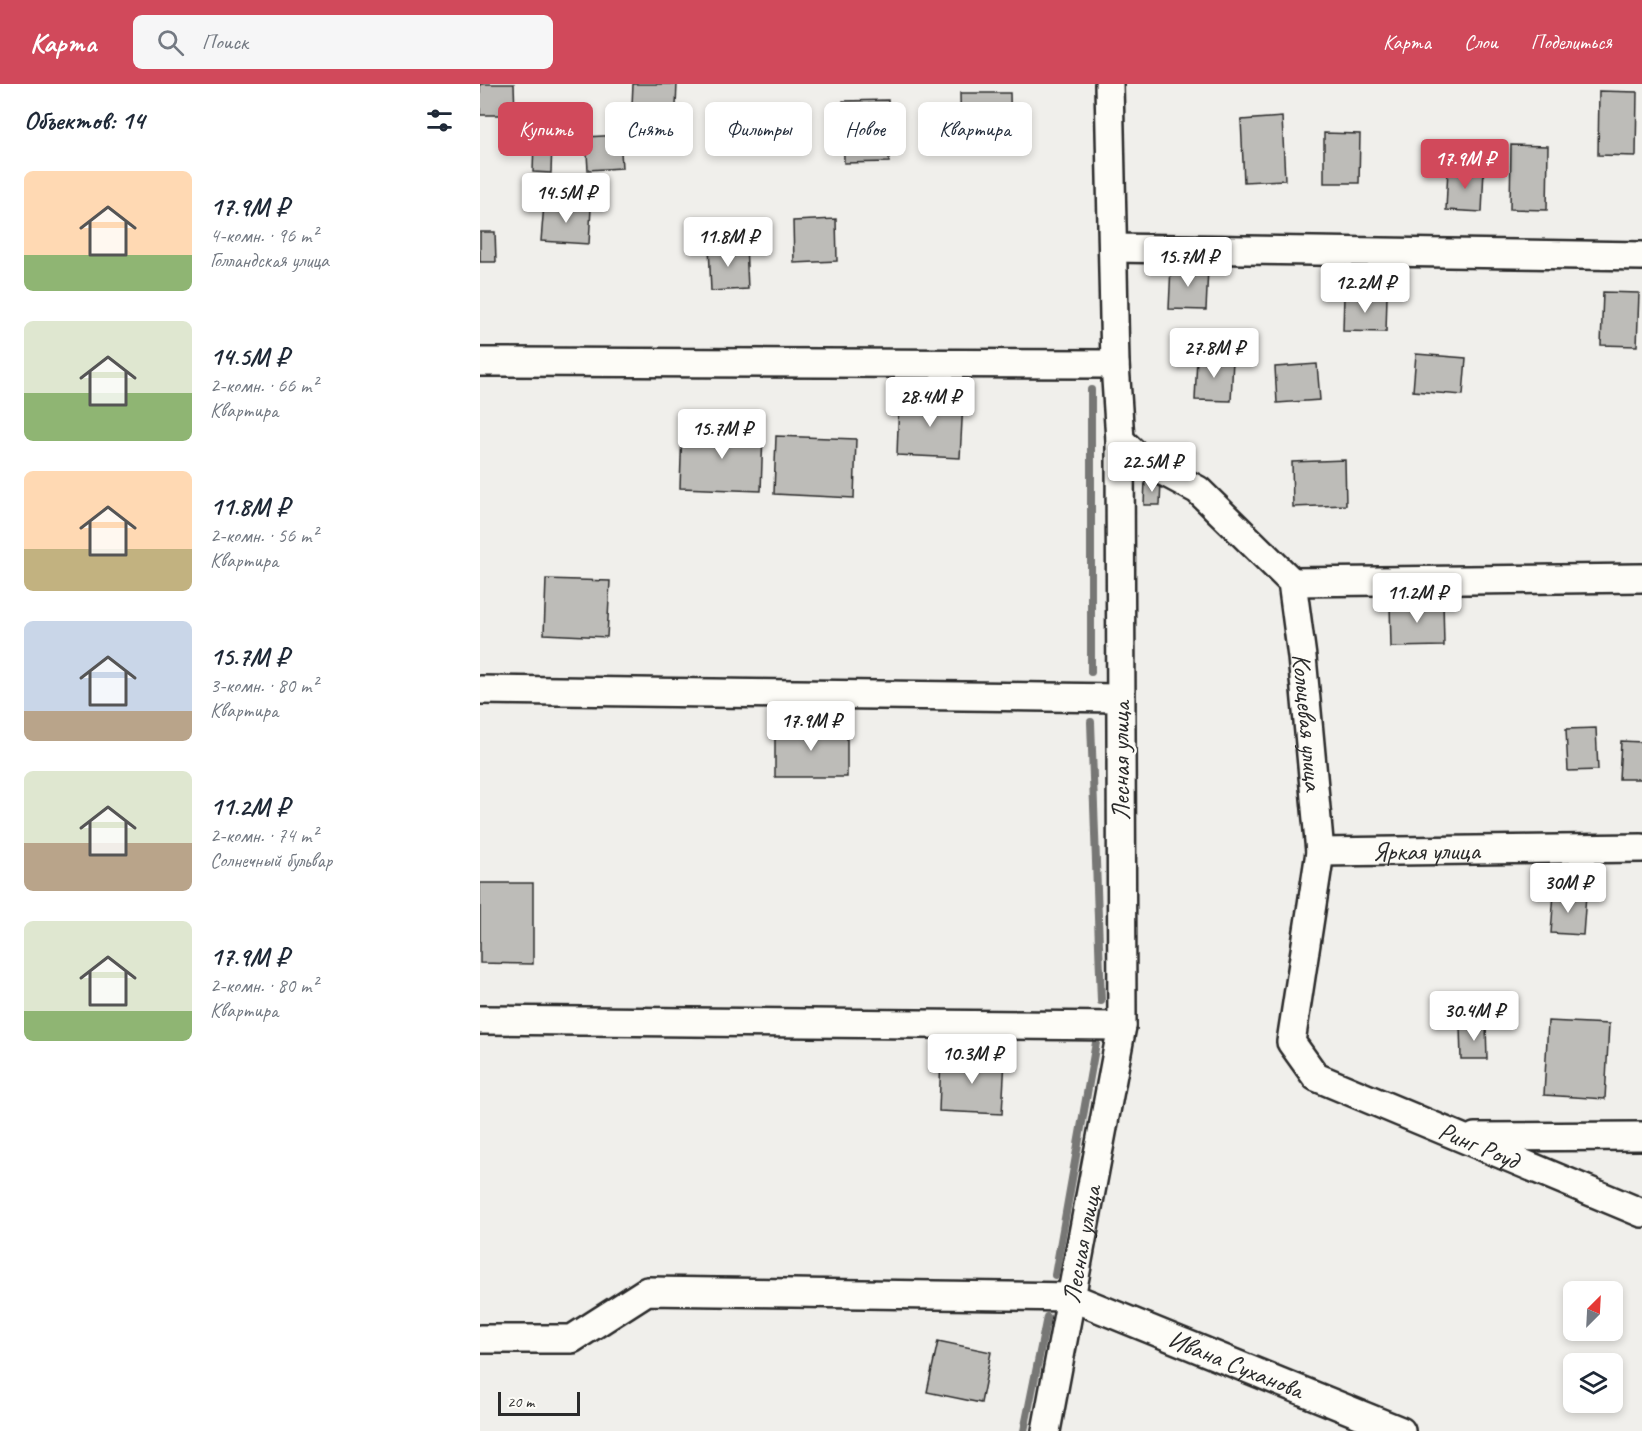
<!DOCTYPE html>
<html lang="ru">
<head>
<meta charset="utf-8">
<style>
  body { margin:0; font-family:Caveat,sans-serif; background:#f6f6f7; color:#1f2937; height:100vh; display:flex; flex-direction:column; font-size:22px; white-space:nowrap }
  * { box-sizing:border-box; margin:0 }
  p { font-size:20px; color:#747a83 }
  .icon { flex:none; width:33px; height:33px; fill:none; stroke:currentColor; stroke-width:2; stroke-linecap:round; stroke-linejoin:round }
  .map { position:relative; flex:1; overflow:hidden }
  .details { display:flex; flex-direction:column; background:#fff; width:480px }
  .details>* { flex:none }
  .top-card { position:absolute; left:18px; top:18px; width:570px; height:54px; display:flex; gap:12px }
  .needle { width:39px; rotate:24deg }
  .tools { position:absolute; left:1083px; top:1197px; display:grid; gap:12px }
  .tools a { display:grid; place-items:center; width:60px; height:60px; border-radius:9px; background:#fff; box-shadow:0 3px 9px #0003; font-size:30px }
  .scale { position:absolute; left:18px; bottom:15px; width:82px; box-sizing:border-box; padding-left:6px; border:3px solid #2b2b2b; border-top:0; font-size:16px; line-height:21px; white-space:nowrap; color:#2b2b2b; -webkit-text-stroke:4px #fdfcf7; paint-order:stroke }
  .price { position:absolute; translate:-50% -51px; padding:0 14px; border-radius:6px; background:#fff; color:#222; font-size:20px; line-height:39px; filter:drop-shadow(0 2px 3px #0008) }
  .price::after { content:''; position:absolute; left:50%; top:36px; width:18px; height:14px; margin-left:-9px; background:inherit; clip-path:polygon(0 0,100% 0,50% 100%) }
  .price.on { background:#d1495b; color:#fff }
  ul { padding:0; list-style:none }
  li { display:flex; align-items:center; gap:18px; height:150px; padding:0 24px }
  li span { display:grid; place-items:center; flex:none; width:168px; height:120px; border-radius:9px; color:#555 }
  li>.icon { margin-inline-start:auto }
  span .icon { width:72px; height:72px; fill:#fffc; stroke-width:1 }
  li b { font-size:26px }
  h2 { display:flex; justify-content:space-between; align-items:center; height:72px; padding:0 24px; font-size:26px }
  .tag { padding:0 21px; border-radius:9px; background:#fff; box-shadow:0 3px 9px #0003; font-size:21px; line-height:54px }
  .tag.on { background:#d1495b; color:#fff }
  header { display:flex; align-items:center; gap:36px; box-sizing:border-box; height:84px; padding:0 30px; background:#d1495b; color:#fff }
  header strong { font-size:28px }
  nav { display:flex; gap:33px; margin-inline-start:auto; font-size:21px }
  .search { width:420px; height:54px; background:#f6f6f7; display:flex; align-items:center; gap:15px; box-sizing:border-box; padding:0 21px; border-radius:9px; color:#747a83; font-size:22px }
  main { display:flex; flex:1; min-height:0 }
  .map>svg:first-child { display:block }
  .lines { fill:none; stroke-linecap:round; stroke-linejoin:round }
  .stream { stroke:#777775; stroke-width:8 }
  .building { fill:#bdbcb8; stroke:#2b2b2b; stroke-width:1.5 }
  .street-casing { stroke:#2b2b2b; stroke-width:32 }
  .street { stroke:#fdfcf7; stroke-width:27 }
  .labels { text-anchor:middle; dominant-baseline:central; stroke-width:5; stroke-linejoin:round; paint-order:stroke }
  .street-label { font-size:26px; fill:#2b2b2b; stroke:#fdfcf7 }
</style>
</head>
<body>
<header>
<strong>Карта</strong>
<div class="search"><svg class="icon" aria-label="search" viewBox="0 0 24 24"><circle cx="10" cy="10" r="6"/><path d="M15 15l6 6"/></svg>Поиск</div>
<nav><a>Карта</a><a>Слои</a><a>Поделиться</a></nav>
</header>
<main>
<section class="details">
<h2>Объектов: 14<svg class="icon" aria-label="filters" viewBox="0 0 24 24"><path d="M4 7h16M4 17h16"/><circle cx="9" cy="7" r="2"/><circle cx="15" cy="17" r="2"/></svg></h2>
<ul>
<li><span style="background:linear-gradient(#ffd9b3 70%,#8fb573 0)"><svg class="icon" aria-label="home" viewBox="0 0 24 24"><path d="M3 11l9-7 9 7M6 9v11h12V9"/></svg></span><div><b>17.9M ₽</b><p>4-комн. · 96 m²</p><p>Голландская улица</p></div></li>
<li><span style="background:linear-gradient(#dfe7d0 60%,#8fb573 0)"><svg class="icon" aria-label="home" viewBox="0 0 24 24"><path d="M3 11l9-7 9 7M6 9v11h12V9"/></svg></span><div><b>14.5M ₽</b><p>2-комн. · 66 m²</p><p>Квартира</p></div></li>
<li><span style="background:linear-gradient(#ffd9b3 65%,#c2b280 0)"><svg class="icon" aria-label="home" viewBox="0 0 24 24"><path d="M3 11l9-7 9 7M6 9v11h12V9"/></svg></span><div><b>11.8M ₽</b><p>2-комн. · 56 m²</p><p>Квартира</p></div></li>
<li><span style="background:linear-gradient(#c9d6e8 75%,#b9a48a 0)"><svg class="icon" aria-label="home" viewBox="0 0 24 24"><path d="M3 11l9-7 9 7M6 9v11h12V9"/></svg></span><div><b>15.7M ₽</b><p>3-комн. · 80 m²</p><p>Квартира</p></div></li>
<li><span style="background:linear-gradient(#dfe7d0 60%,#b9a48a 0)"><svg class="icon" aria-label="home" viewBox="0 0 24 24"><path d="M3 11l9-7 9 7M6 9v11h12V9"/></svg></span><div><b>11.2M ₽</b><p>2-комн. · 74 m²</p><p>Солнечный бульвар</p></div></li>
<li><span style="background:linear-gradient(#dfe7d0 75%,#8fb573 0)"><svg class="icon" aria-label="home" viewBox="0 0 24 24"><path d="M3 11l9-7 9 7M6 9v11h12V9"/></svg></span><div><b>17.9M ₽</b><p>2-комн. · 80 m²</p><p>Квартира</p></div></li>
</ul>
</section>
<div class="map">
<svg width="1162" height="1347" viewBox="0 0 1162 1347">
  <rect width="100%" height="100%" fill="#f0efeb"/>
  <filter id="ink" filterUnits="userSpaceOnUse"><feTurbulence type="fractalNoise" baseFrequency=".0167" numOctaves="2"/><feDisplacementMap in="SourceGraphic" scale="12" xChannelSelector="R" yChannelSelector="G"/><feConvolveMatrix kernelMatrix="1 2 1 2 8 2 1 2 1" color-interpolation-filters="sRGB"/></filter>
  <g filter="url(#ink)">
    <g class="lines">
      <path class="stream" d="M 611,306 L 611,588
        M 611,638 L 621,917
        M 575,1191 L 617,953
        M 544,1347 L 567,1233"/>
    </g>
    <path class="building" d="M 0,0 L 34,0 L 35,31 L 0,31 Z
      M 153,0 L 197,0 L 195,44 L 151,43 Z
      M 1119,7 L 1157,8 L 1156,72 L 1118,71 Z
      M 480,9 L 530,9 L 531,58 L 481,59 Z
      M 408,16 L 409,78 L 364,79 L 363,17 Z
      M 802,33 L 805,96 L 764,98 L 761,36 Z
      M 844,49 L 880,50 L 879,99 L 844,99 Z
      M 140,51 L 142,84 L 108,86 L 106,53 Z
      M 54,57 L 72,58 L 71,89 L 53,88 Z
      M 1031,61 L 1068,62 L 1067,126 L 1030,125 Z
      M 968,84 L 1004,85 L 1002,128 L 966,126 Z
      M 64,120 L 111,124 L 109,160 L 61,157 Z
      M 356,135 L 357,177 L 314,179 L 313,137 Z
      M 0,148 L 15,148 L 16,178 L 0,178 Z
      M 266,160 L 268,205 L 231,207 L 229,162 Z
      M 691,182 L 728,184 L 726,226 L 689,225 Z
      M 1123,208 L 1159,209 L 1157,262 L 1121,261 Z
      M 864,211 L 907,212 L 906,248 L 863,247 Z
      M 936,270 L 986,274 L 983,311 L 933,307 Z
      M 717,273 L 753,275 L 751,317 L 715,316 Z
      M 837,280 L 840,316 L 797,319 L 795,283 Z
      M 419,315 L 483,318 L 480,374 L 417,371 Z
      M 202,345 L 283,348 L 281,407 L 200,404 Z
      M 296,352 L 376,355 L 374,414 L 294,410 Z
      M 865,376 L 866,421 L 813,423 L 812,378 Z
      M 665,396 L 681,396 L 680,421 L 664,421 Z
      M 66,495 L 130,497 L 127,553 L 64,550 Z
      M 963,517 L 964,562 L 911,563 L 910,519 Z
      M 295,643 L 367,643 L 367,693 L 295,693 Z
      M 1116,644 L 1118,686 L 1088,687 L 1086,645 Z
      M 1141,657 L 1162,658 L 1162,695 L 1139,695 Z
      M 0,799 L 53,799 L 53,880 L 0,879 Z
      M 1074,809 L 1106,811 L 1103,851 L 1071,849 Z
      M 1068,937 L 1129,940 L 1125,1015 L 1064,1011 Z
      M 1006,941 L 1007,975 L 981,975 L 980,942 Z
      M 461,972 L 525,975 L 522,1030 L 459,1027 Z
      M 458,1257 L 511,1268 L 501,1319 L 447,1308 Z"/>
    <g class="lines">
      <g class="street-casing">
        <g id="street">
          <path d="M 633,164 L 1162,172"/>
          <path d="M 0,278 L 635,280"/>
          <path id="s1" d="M 640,356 L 660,375 L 718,406 L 812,498 L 822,573 L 840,768 L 811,958 L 836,993 L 1162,1129"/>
          <path d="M 812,498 L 1162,494"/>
          <path d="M 0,606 L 639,614"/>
          <path id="s2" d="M 840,768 L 1162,764"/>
          <path d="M 0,936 L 642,942"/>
          <path d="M 995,1053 L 1162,1052"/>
          <path id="s3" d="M 0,1255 L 92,1255 L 167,1207 L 591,1213 L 921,1347"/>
          <path id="s4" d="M 566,1347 L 642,942 L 640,356 L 635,280 L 629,0"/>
        </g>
      </g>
      <use href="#street" class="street"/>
    </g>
  </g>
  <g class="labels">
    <g class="street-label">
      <text stroke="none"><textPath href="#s1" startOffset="366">Кольцевая улица</textPath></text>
      <text transform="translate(640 677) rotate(-90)">Лесная улица</text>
      <text stroke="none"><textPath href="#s2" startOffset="106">Яркая улица</textPath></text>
      <text stroke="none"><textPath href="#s1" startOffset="908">Ринг Роуд</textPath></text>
      <text stroke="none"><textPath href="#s4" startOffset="190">Лесная улица</textPath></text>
      <text stroke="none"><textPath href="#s3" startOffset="783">Ивана Суханова</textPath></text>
    </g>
  </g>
</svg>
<div class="tools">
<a><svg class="needle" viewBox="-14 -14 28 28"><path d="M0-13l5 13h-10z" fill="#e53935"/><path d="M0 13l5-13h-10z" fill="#747a83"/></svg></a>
<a><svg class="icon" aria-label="layers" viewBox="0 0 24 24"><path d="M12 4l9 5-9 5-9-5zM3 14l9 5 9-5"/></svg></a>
</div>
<div class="scale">20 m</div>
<b class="price on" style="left:985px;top:106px">17.9M ₽</b>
<b class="price" style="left:86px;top:140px">14.5M ₽</b>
<b class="price" style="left:248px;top:184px">11.8M ₽</b>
<b class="price" style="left:708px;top:204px">15.7M ₽</b>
<b class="price" style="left:885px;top:230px">12.2M ₽</b>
<b class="price" style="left:734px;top:295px">27.8M ₽</b>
<b class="price" style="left:450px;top:344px">28.4M ₽</b>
<b class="price" style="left:242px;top:376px">15.7M ₽</b>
<b class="price" style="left:672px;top:409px">22.5M ₽</b>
<b class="price" style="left:937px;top:540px">11.2M ₽</b>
<b class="price" style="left:331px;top:668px">17.9M ₽</b>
<b class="price" style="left:1088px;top:830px">30M ₽</b>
<b class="price" style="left:994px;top:958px">30.4M ₽</b>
<b class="price" style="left:492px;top:1001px">10.3M ₽</b>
<div class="top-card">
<a class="tag on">Купить</a>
<a class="tag">Снять</a>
<a class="tag">Фильтры</a>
<a class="tag">Новое</a>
<a class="tag">Квартира</a>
</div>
</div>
</main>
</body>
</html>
